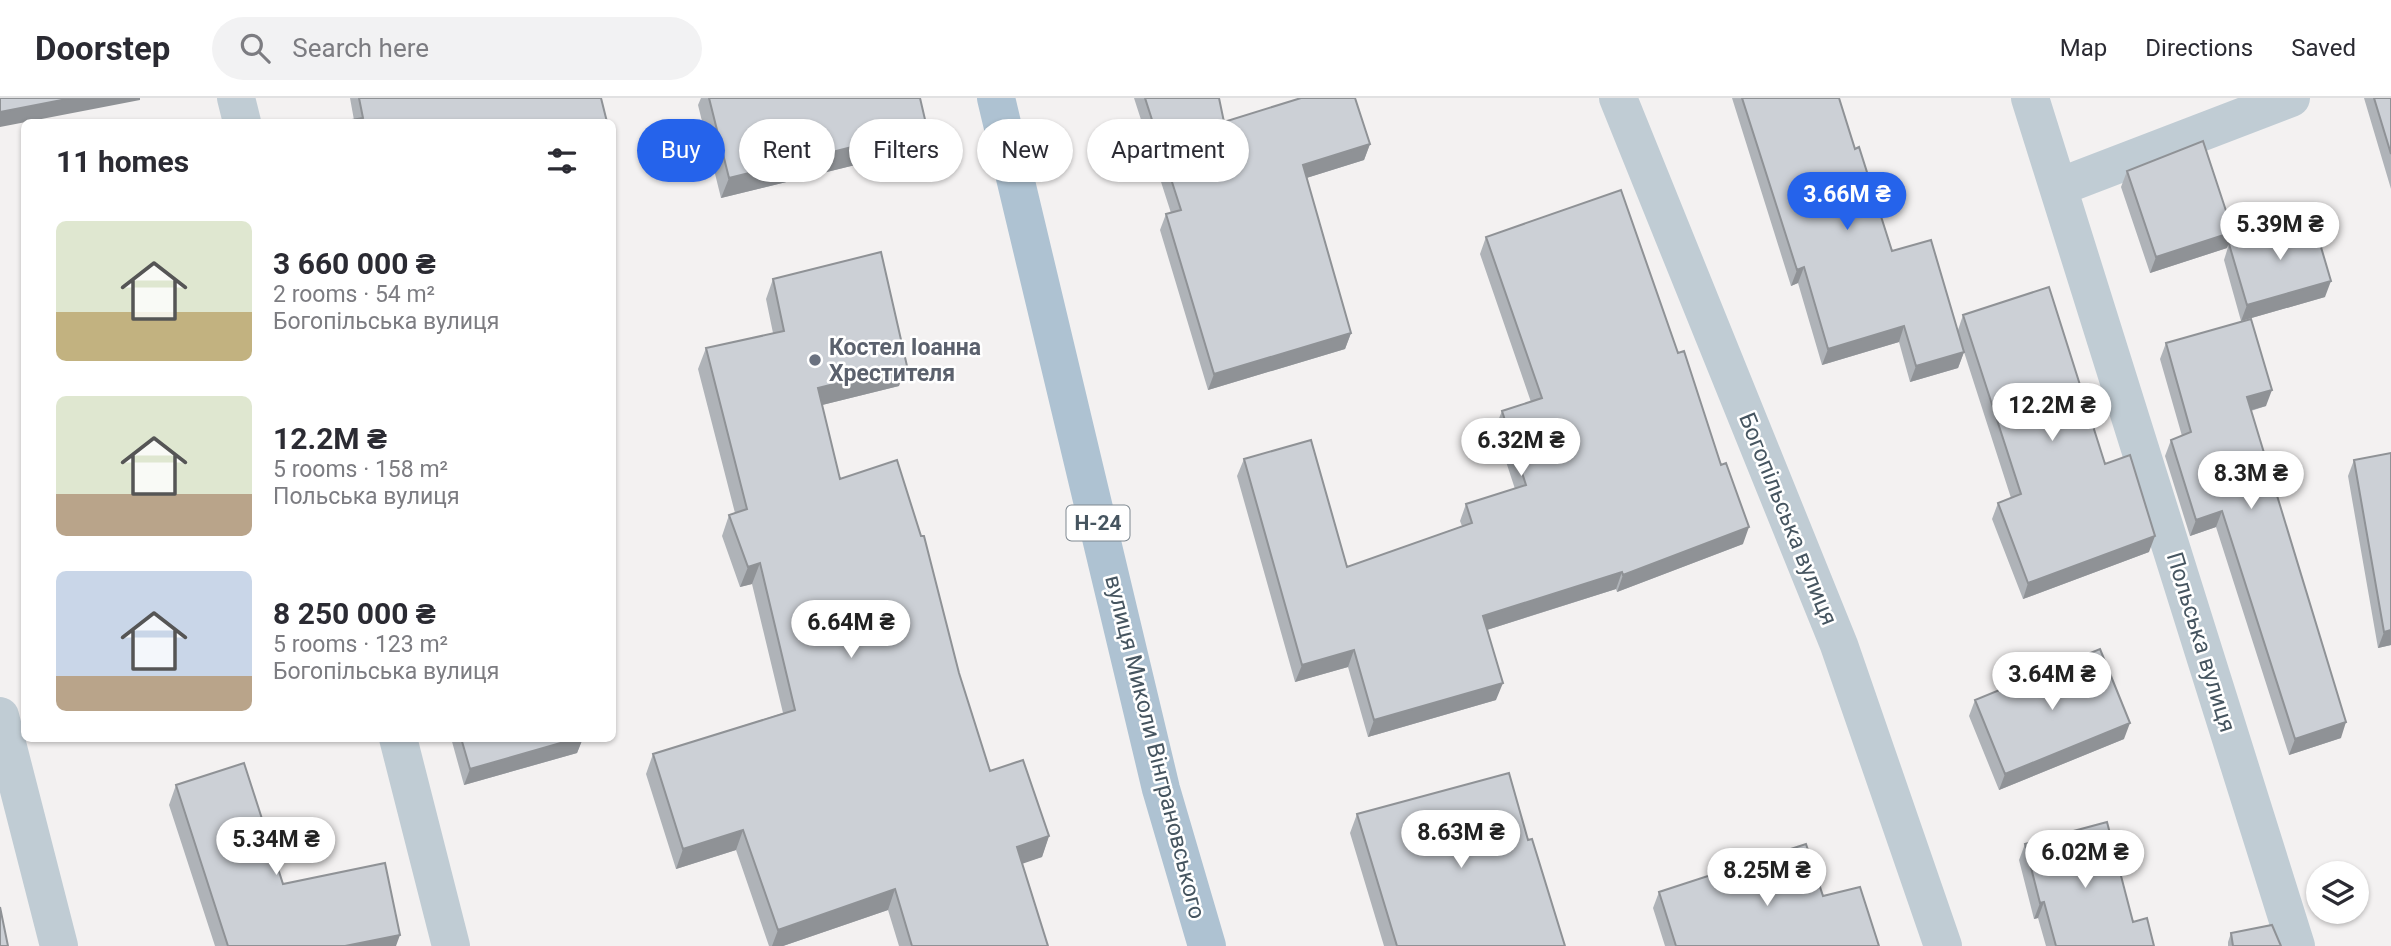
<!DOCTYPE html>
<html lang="en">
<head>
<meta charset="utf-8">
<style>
  body { margin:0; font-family:Roboto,sans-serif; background:#f2f2f3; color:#2b2b33; height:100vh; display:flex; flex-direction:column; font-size:26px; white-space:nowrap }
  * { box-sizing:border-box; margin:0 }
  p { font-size:23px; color:#7c7c81 }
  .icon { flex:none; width:38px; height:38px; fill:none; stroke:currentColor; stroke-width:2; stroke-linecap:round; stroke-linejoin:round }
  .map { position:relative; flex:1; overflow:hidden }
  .drawer { position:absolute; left:21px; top:21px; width:595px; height:623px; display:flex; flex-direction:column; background:#fff; border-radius:10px; box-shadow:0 2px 5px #0004 }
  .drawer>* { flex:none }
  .hud { position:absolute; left:637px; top:21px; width:665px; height:63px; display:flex; gap:14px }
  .fabs { position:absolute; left:2306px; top:763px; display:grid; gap:14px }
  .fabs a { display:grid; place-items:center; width:63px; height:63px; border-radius:50%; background:#fff; box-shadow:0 2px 5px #0004; font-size:35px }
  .price { position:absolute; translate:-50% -60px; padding:0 16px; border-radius:24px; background:#fff; color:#222; font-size:23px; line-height:46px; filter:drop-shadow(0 2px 4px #0008) }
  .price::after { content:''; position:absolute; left:50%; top:42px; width:21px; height:16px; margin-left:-10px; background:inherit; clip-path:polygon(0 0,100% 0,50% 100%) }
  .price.selected { background:#2563eb; color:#fff }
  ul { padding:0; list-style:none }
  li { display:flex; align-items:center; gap:21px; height:175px; padding:0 35px }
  li span { display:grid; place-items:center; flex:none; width:196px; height:140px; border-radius:10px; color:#555 }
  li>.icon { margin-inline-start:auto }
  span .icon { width:84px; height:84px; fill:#fffc; stroke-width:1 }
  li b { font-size:30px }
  h2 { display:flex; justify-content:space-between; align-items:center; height:84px; padding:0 35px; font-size:30px }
  .tag { padding:0 24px; border-radius:32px; background:#fff; box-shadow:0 2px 5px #0004; font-size:24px; line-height:63px }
  .tag.selected { background:#2563eb; color:#fff }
  header { display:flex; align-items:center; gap:42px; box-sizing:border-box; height:98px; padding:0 35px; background:#fff; border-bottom:2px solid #e1e1e2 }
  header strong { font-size:33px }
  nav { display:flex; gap:38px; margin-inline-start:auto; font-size:24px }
  .search { width:490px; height:63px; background:#f2f2f3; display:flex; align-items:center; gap:18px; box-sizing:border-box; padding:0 24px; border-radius:38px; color:#7c7c81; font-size:26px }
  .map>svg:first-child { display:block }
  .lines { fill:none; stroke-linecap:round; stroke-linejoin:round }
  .minor { stroke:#c0ccd4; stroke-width:38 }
  .major { stroke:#aec2d2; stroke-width:38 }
  .wall { fill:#afb3b8 }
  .shaded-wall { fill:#8f9296 }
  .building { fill:#ccd0d6; stroke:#8f9296; stroke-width:2 }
  .worship-dot { fill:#6b7280; stroke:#fff; stroke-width:2.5 }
  .labels { text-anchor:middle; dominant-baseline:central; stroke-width:5; stroke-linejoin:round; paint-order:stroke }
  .shield { fill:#fff; stroke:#7e8890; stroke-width:2 }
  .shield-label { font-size:21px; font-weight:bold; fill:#465560 }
  .worship-label { font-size:23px; font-weight:bold; fill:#5b616d; stroke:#fff; text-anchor:start }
  .street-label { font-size:23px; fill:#465560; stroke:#fff }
</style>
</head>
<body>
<header>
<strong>Doorstep</strong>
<div class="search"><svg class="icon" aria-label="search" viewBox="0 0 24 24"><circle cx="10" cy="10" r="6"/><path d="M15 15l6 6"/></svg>Search here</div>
<nav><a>Map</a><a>Directions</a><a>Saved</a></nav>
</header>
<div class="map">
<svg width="2391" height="848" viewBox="0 0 2391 848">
  <rect width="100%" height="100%" fill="#f3f1f1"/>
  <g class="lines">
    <path class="minor" d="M 236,0 L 242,24
      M 1618,0 L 1839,547 L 1943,848
      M 2030,0 L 2296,848
      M 2059,89 L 2291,0
      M 0,618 L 59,848
      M 398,640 L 451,848"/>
    <path class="major" d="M 996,0 L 1161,691 L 1207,848"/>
  </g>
  <path class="wall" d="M 350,0 L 601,0 L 607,24 L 347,24 L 347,23 L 354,22 Z
    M 701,0 L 920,0 L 927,30 L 920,51 L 721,100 L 698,7 Z
    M 1134,0 L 1219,0 L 1224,24 L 1370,46 L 1364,62 L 1306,80 L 1351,235 L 1345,251 L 1208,292 L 1160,132 L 1166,116 L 1171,115 Z
    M 1732,0 L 1839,0 L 1855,51 L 1892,153 L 1958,232 L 1963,217 L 2105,366 L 2149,454 L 2023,501 L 1992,421 L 1998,405 L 2011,400 L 1964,254 L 1958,270 L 1910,284 L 1899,244 L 1822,267 L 1798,185 L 1791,188 Z
    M 2364,0 L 2391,0 L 2391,91 Z
    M 2127,73 L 2233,134 L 2227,150 L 2150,175 L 2121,89 Z
    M 1486,139 L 1743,446 L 1617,494 L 1616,491 L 1487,532 L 1496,602 L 1368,639 L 1348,569 L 1295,584 L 1237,378 L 1244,361 L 1347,469 L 1462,428 L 1460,423 L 1466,406 L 1515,391 L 1495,330 L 1502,313 L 1531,304 L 1480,156 Z
    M 2229,146 L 2325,199 L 2241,223 L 2224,162 Z
    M 773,181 L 899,288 L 822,307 L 840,381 L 959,575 L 990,673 L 1049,738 L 1042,759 L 1022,765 L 1048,848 L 899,848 L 888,812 L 783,848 L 769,848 L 736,752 L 676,771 L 646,676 L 653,656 L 783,615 L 752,486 L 740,489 L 722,438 L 729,417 L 735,415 L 698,271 L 706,250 L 773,235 L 766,201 Z
    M 2166,245 L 2266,308 L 2251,313 L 2341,640 L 2289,657 L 2216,429 L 2190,438 L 2165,358 L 2171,342 L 2182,338 L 2160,261 Z
    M 2354,362 L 2391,547 L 2378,550 L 2348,378 Z
    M 1975,602 L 2124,641 L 1999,692 L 1969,618 Z
    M 451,640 L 583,640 L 577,655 L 464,687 Z
    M 176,687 L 283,786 L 396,848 L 215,848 L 169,707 Z
    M 1357,716 L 1528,742 L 1565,848 L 1384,848 L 1350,735 Z
    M 2025,746 L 2133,824 L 2154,848 L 2046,848 L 2038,820 L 2034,821 L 2019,762 Z
    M 1659,794 L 1823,798 L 1879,848 L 1665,848 L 1653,810 Z
    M 2231,835 L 2281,848 L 2228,848 L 2228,844 Z"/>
  <path class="shaded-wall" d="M 72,0 L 140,0 L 140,2 L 0,29 L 0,14 Z
    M 927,30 L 920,51 L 721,100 L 729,80 Z
    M 1370,46 L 1364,62 L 1297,83 L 1303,67 Z
    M 2233,134 L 2227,150 L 2150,175 L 2156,159 Z
    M 1804,169 L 1798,185 L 1791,188 L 1797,172 Z
    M 2331,183 L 2325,199 L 2241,223 L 2247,207 Z
    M 1904,228 L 1899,244 L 1822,267 L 1828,251 Z
    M 1351,235 L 1345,251 L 1208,292 L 1214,276 Z
    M 1964,254 L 1958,270 L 1910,284 L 1916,268 Z
    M 907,268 L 899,288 L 810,310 L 818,290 Z
    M 2272,292 L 2266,308 L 2241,315 L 2247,299 Z
    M 2222,413 L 2216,429 L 2190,438 L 2196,422 Z
    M 1749,429 L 1743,446 L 1617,494 L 1623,477 Z
    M 2155,438 L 2149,454 L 2023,501 L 2028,485 Z
    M 760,465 L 752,486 L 740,489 L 748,469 Z
    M 1622,474 L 1616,491 L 1477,535 L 1483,518 Z
    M 2391,532 L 2391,547 L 2378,550 L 2384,534 Z
    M 1354,552 L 1348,569 L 1295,584 L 1302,567 Z
    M 1503,585 L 1496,602 L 1368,639 L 1374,622 Z
    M 2346,624 L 2341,640 L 2289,657 L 2295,641 Z
    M 2130,625 L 2124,641 L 1999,692 L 2005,676 Z
    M 578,640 L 583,640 L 577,655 L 464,687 L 470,671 Z
    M 743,732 L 736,752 L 676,771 L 683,751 Z
    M 1049,738 L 1042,759 L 1010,770 L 1017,749 Z
    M 895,791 L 888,812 L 783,848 L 772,848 L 778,832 Z
    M 2044,804 L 2038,820 L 2034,821 L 2040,805 Z
    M 400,837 L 396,848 L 345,848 Z"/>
  <path class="building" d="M 0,0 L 72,0 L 0,14 Z
    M 359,0 L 601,0 L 607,24 L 348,24 L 347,23 L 363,20 Z
    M 709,0 L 920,0 L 927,30 L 729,80 Z
    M 1145,0 L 1219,0 L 1224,24 L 1301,0 L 1355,0 L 1370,46 L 1303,67 L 1351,235 L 1214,276 L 1166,116 L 1181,112 Z
    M 1742,0 L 1839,0 L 1855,51 L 1859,49 L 1892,153 L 1931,142 L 1964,254 L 1916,268 L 1904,228 L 1828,251 L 1804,169 L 1797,172 Z
    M 2374,0 L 2391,0 L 2391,56 Z
    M 2203,43 L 2233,134 L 2156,159 L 2127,73 Z
    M 1621,92 L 1678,255 L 1684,253 L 1721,367 L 1726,365 L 1749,429 L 1623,477 L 1622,474 L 1483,518 L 1503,585 L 1374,622 L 1354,552 L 1302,567 L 1244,361 L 1311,342 L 1347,469 L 1472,425 L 1466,406 L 1526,387 L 1502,313 L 1542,300 L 1486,139 Z
    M 2313,122 L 2331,183 L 2247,207 L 2229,146 Z
    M 881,154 L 907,268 L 818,290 L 840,381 L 897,362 L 921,438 L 924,438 L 959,575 L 990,673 L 1023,662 L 1049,738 L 1017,749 L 1048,848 L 912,848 L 895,791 L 778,832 L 743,732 L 683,751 L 653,656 L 795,612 L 760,465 L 748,469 L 729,417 L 747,411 L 706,250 L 784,233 L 773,181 Z
    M 2049,189 L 2105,366 L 2130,357 L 2155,438 L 2028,485 L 1998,405 L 2021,396 L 1963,217 Z
    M 2251,221 L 2272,292 L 2247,299 L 2346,624 L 2295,641 L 2222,413 L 2196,422 L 2171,342 L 2191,334 L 2166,245 Z
    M 2391,355 L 2391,532 L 2384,534 L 2354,362 Z
    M 2100,551 L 2130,625 L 2005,676 L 1975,602 Z
    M 461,640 L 578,640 L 470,671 Z
    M 244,665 L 283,786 L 385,765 L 400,837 L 345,848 L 228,848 L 176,687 Z
    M 1509,675 L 1528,742 L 1532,741 L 1565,848 L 1397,848 L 1357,716 Z
    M 2107,724 L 2133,824 L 2147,820 L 2154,848 L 2056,848 L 2044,804 L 2040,805 L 2025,746 Z
    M 1806,746 L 1823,798 L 1860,789 L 1879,848 L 1676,848 L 1659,794 Z
    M 0,809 L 8,848 L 0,848 Z
    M 2272,827 L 2281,848 L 2233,848 L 2231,835 Z"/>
  <circle class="worship-dot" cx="815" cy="262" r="7"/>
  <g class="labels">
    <rect class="shield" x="1066.5" y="407.5" width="63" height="35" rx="5"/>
    <g class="shield-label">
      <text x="1098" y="425">Н-24</text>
    </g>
    <g class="worship-label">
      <text x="829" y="249">Костел Іоанна<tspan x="829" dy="26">Хрестителя</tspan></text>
    </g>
    <g class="street-label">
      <text transform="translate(1788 421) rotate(68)">Богопільська вулиця</text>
      <text transform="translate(2201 544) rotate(73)">Польська вулиця</text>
      <text transform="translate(1155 649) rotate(76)">вулиця Миколи Вінграновського</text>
    </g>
  </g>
</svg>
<div class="fabs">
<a><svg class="icon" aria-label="layers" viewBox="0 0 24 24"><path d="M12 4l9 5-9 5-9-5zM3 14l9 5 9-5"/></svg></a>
</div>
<b class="price selected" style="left:1847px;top:134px">3.66M ₴</b>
<b class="price" style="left:2280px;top:164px">5.39M ₴</b>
<b class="price" style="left:2052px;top:345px">12.2M ₴</b>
<b class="price" style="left:1521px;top:380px">6.32M ₴</b>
<b class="price" style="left:2251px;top:413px">8.3M ₴</b>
<b class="price" style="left:851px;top:562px">6.64M ₴</b>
<b class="price" style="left:2052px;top:614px">3.64M ₴</b>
<b class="price" style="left:1461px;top:772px">8.63M ₴</b>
<b class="price" style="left:276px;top:779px">5.34M ₴</b>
<b class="price" style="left:2085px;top:792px">6.02M ₴</b>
<b class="price" style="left:1767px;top:810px">8.25M ₴</b>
<div class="hud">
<a class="tag selected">Buy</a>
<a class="tag">Rent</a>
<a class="tag">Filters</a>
<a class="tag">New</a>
<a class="tag">Apartment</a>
</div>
<section class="drawer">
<h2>11 homes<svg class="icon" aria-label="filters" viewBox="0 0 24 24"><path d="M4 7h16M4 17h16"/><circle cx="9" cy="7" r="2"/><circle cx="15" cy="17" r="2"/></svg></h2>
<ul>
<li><span style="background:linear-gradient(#dfe7d0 65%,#c2b280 0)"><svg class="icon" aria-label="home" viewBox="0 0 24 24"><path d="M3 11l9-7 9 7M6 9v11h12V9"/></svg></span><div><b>3 660 000 ₴</b><p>2 rooms · 54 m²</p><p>Богопільська вулиця</p></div></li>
<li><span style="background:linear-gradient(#dfe7d0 70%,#b9a48a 0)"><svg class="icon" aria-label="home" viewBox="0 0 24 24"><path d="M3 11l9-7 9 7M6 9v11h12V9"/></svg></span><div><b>12.2M ₴</b><p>5 rooms · 158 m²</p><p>Польська вулиця</p></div></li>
<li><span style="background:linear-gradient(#c9d6e8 75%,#b9a48a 0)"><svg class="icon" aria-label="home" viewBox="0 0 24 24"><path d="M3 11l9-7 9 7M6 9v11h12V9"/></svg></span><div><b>8 250 000 ₴</b><p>5 rooms · 123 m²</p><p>Богопільська вулиця</p></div></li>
</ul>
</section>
</div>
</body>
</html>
